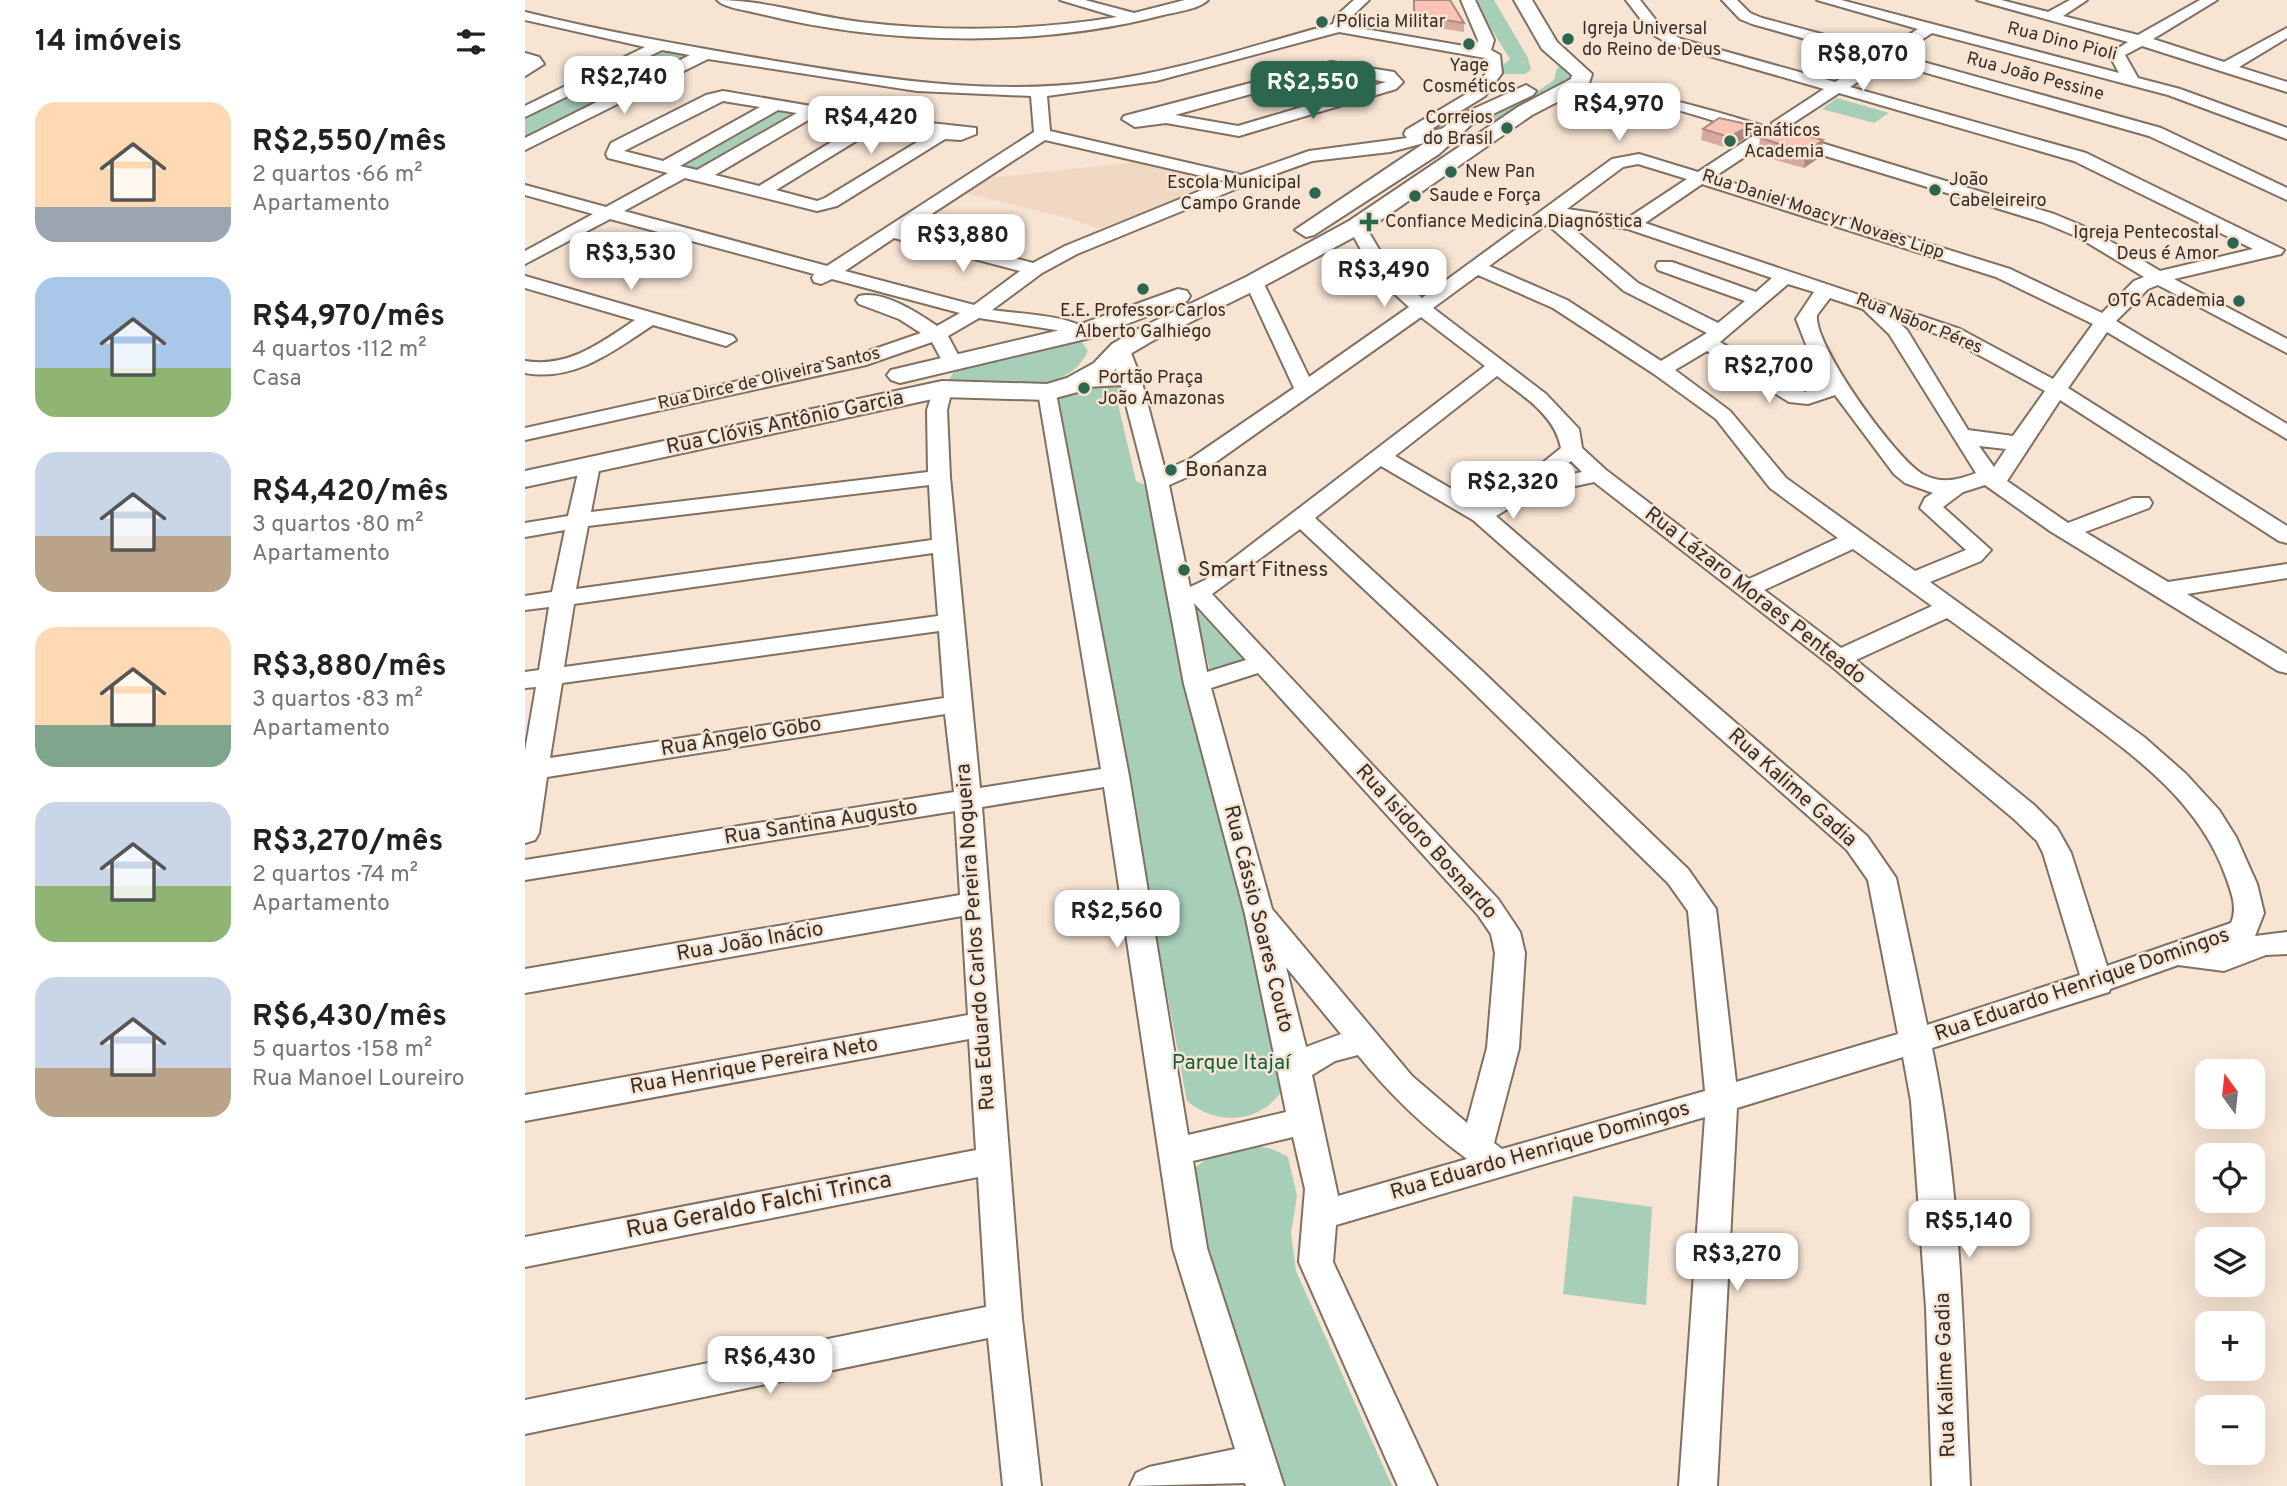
<!DOCTYPE html>
<html lang="pt">
<head>
<meta charset="utf-8">
<style>
  body { margin:0; font-family:Overpass,sans-serif; background:#f6f6f6; color:#222; height:100vh; display:flex; flex-direction:column; font-size:26px; white-space:nowrap }
  * { box-sizing:border-box; margin:0 }
  p { font-size:23px; color:#767676 }
  .icon { flex:none; width:38px; height:38px; fill:none; stroke:currentColor; stroke-width:2; stroke-linecap:round; stroke-linejoin:round }
  .map { position:relative; flex:1; overflow:hidden }
  .drawer { display:flex; flex-direction:column; background:#fff; width:525px }
  .drawer>* { flex:none }
  .needle { width:46px; rotate:345deg }
  .tools { position:absolute; left:1670px; top:1059px; display:grid; gap:14px }
  .tools a { display:grid; place-items:center; width:70px; height:70px; border-radius:14px; background:#fff; box-shadow:0 7px 28px #0002; font-size:35px }
  .price { position:absolute; translate:-50% -60px; padding:0 16px; border-radius:14px; background:#fff; color:#222; font-size:23px; line-height:46px; filter:drop-shadow(0 2px 4px #0008) }
  .price::after { content:''; position:absolute; left:50%; top:42px; width:21px; height:16px; margin-left:-10px; background:inherit; clip-path:polygon(0 0,100% 0,50% 100%) }
  .price.on { background:#2c664f; color:#fff }
  ul { padding:0; list-style:none }
  li { display:flex; align-items:center; gap:21px; height:175px; padding:0 35px }
  li span { display:grid; place-items:center; flex:none; width:196px; height:140px; border-radius:21px; color:#555 }
  li>.icon { margin-inline-start:auto }
  span .icon { width:84px; height:84px; fill:#fffc; stroke-width:1 }
  li b { font-size:30px }
  h2 { display:flex; justify-content:space-between; align-items:center; height:84px; padding:0 35px; font-size:30px }
  main { display:flex; flex:1; min-height:0 }
  .map>svg:first-child { display:block }
  .built { fill:#f0d8c2 }
  .green { fill:#a7ceb7 }
  .lines { fill:none; stroke-linecap:round; stroke-linejoin:round }
  .minor-casing { stroke:#807061; stroke-width:4 }
  .major-casing { stroke:#807061; stroke-width:4 }
  .minor { fill:#fff; fill-rule:evenodd }
  .major { fill:#fff; fill-rule:evenodd }
  .wall { fill:#d7a89d }
  .shaded-wall { fill:#af887f }
  .building { fill:#fac3b6; stroke:#af887f; stroke-width:2 }
  .poi-dot { fill:#2c664f; stroke:#f7e4d3; stroke-width:2.5 }
  .labels { text-anchor:middle; dominant-baseline:central; stroke-width:5; stroke-linejoin:round; paint-order:stroke }
  .far-poi-label { font-size:18px; fill:#352e27; stroke:#f7e4d3; text-anchor:start }
  .far-street-label { font-size:18px; fill:#352e27; stroke:#f7e4d3 }
  .street-label { font-size:21px; fill:#352e27; stroke:#f7e4d3 }
  .poi-label { font-size:21px; fill:#352e27; stroke:#f7e4d3; text-anchor:start }
  .park-label { font-size:21px; fill:#0d613e; stroke:#f7e4d3 }
  .near-street-label { font-size:24px; fill:#352e27; stroke:#f7e4d3 }
</style>
</head>
<body>
<main>
<section class="drawer">
<h2>14 imóveis<svg class="icon" aria-label="filters" viewBox="0 0 24 24"><path d="M4 7h16M4 17h16"/><circle cx="9" cy="7" r="2"/><circle cx="15" cy="17" r="2"/></svg></h2>
<ul>
<li><span style="background:linear-gradient(#ffd9b3 75%,#9aa5b1 0)"><svg class="icon" aria-label="home" viewBox="0 0 24 24"><path d="M3 11l9-7 9 7M6 9v11h12V9"/></svg></span><div><b>R$2,550/mês</b><p>2 quartos · 66 m²</p><p>Apartamento</p></div></li>
<li><span style="background:linear-gradient(#a9c7e8 65%,#8fb573 0)"><svg class="icon" aria-label="home" viewBox="0 0 24 24"><path d="M3 11l9-7 9 7M6 9v11h12V9"/></svg></span><div><b>R$4,970/mês</b><p>4 quartos · 112 m²</p><p>Casa</p></div></li>
<li><span style="background:linear-gradient(#c9d6e8 60%,#b9a48a 0)"><svg class="icon" aria-label="home" viewBox="0 0 24 24"><path d="M3 11l9-7 9 7M6 9v11h12V9"/></svg></span><div><b>R$4,420/mês</b><p>3 quartos · 80 m²</p><p>Apartamento</p></div></li>
<li><span style="background:linear-gradient(#ffd9b3 70%,#7fa58c 0)"><svg class="icon" aria-label="home" viewBox="0 0 24 24"><path d="M3 11l9-7 9 7M6 9v11h12V9"/></svg></span><div><b>R$3,880/mês</b><p>3 quartos · 83 m²</p><p>Apartamento</p></div></li>
<li><span style="background:linear-gradient(#c9d6e8 60%,#8fb573 0)"><svg class="icon" aria-label="home" viewBox="0 0 24 24"><path d="M3 11l9-7 9 7M6 9v11h12V9"/></svg></span><div><b>R$3,270/mês</b><p>2 quartos · 74 m²</p><p>Apartamento</p></div></li>
<li><span style="background:linear-gradient(#c9d6e8 65%,#b9a48a 0)"><svg class="icon" aria-label="home" viewBox="0 0 24 24"><path d="M3 11l9-7 9 7M6 9v11h12V9"/></svg></span><div><b>R$6,430/mês</b><p>5 quartos · 158 m²</p><p>Rua Manoel Loureiro</p></div></li>
</ul>
</section>
<div class="map">
<svg width="1762" height="1486" viewBox="0 0 1762 1486">
  <rect width="100%" height="100%" fill="#f7e4d3"/>
  <path class="built" d="M 621,161 L 684,177 L 688,182 L 681,188 L 573,229 L 547,219 L 436,192 L 454,179 Z"/>
  <path class="green" d="M 948,0 L 969,0 L 1003,58 L 1006,70 L 1000,74 L 977,74 L 978,65 L 985,59 Z
    M 149,51 L 162,57 L 0,141 L 0,117 L 128,54 Z
    M 1037,66 L 1054,76 L 969,125 L 953,123 L 955,117 L 1013,91 L 1029,80 L 1032,68 Z
    M 1312,98 L 1364,113 L 1349,123 L 1297,109 Z
    M 253,110 L 273,113 L 179,170 L 167,172 L 151,164 Z
    M 541,340 L 557,342 L 563,351 C 542,398 470,384 428,384 L 424,379 L 431,369 Z
    M 569,384 L 600,387 L 603,398 L 593,404 L 611,481 L 625,487 L 762,1082 C 742,1122 696,1129 662,1101 L 532,401 L 535,395 Z
    M 673,609 L 684,612 L 725,665 L 687,677 L 670,615 Z
    M 728,1145 L 747,1149 L 763,1157 L 772,1196 L 766,1233 L 771,1271 L 867,1486 L 753,1486 L 661,1177 C 681,1154 699,1151 728,1145 Z
    M 1048,1196 L 1127,1207 L 1121,1305 L 1038,1294 Z"/>
  <g class="lines">
    <g class="minor-casing">
      <path id="minor" d="M 192,0 C 239,0 288,16 335,22 C 419,32 509,31 592,17 L 535,0 L 560,0 L 609,13 L 660,0 L 683,0 C 674,9 652,12 638,15 C 514,48 356,45 232,13 C 220,10 200,8 192,0 Z
        M 829,0 L 844,0 L 822,21 L 828,27 L 951,48 L 953,40 L 936,0 L 950,0 L 969,40 L 966,50 L 975,55 L 977,73 L 960,96 L 900,133 L 927,126 L 935,131 L 933,134 L 865,152 L 787,161 L 723,184 L 552,254 L 517,273 L 467,310 C 491,314 551,315 566,333 L 563,337 L 556,339 L 531,330 L 454,318 L 423,336 L 438,364 L 435,368 L 421,368 L 407,342 L 341,365 L 0,440 L 0,428 L 335,354 L 396,333 L 374,319 L 334,304 L 331,300 L 334,296 C 358,290 393,313 412,326 L 435,313 L 307,279 L 296,284 L 289,282 L 287,278 L 289,274 L 85,219 L 0,264 L 0,251 L 68,214 L 0,195 L 0,185 L 81,207 L 143,173 L 83,158 L 81,154 L 86,143 L 181,95 L 198,91 L 351,117 L 451,128 L 451,134 L 436,140 L 420,139 L 312,206 L 292,211 L 160,178 L 99,211 L 302,266 L 509,132 L 506,96 L 392,91 L 183,59 L 0,150 L 0,138 L 165,55 L 137,50 L 0,117 L 0,106 L 120,47 L 0,20 L 0,12 C 81,32 162,46 244,60 C 352,78 461,96 571,82 C 652,72 729,45 808,24 L 810,17 ZM 814,32 L 960,58 L 961,73 L 948,90 L 881,130 L 879,134 L 882,138 L 784,151 L 716,175 L 525,131 L 522,96 L 631,81 ZM 198,101 L 235,107 L 138,161 L 99,151 ZM 253,110 L 272,113 L 172,170 L 155,166 ZM 290,116 L 336,124 L 234,186 L 190,175 ZM 354,127 L 407,133 L 300,198 L 292,201 L 251,190 ZM 520,140 L 699,181 L 540,246 L 508,263 L 382,230 ZM 369,238 L 495,271 L 449,305 L 320,271 Z
        M 1101,0 L 1115,0 L 1137,28 L 1156,39 L 1310,82 L 1348,58 L 1227,24 L 1215,19 L 1197,0 L 1212,0 L 1225,13 L 1237,18 L 1359,51 L 1393,29 L 1292,0 L 1316,0 L 1594,73 L 1584,54 L 1603,42 L 1452,0 L 1476,0 L 1523,12 L 1545,0 L 1562,0 L 1538,16 L 1613,35 L 1675,0 L 1692,0 L 1628,39 L 1699,62 L 1762,28 L 1762,38 L 1714,67 L 1762,82 L 1762,92 L 1617,46 L 1600,55 L 1613,78 L 1655,89 L 1762,128 L 1762,139 L 1643,95 L 1407,33 L 1373,55 L 1636,128 L 1762,188 L 1762,200 L 1624,136 L 1363,62 L 1325,87 L 1561,153 L 1759,250 L 1756,254 L 1649,279 L 1762,339 L 1762,353 L 1633,285 L 1623,289 L 1591,321 L 1762,424 L 1762,439 L 1582,332 L 1543,388 L 1762,526 L 1762,543 L 1754,541 L 1535,400 L 1482,481 L 1543,523 L 1608,498 L 1624,498 L 1627,503 L 1624,508 L 1560,532 L 1643,582 L 1762,564 L 1762,578 L 1662,594 L 1762,654 L 1762,673 L 1753,671 L 1525,531 L 1460,485 L 1438,492 L 1418,507 L 1466,550 L 1456,561 L 1405,582 L 1619,737 L 1661,774 L 1694,810 L 1711,837 L 1732,884 L 1739,913 L 1730,936 L 1762,932 L 1762,954 L 1741,955 L 1699,971 L 1653,965 L 1585,989 L 1584,992 L 1407,1048 C 1437,1191 1438,1341 1445,1486 L 1407,1486 L 1401,1308 L 1386,1101 L 1378,1057 L 1212,1108 L 1192,1486 L 1154,1486 L 1180,1117 L 811,1225 L 808,1262 L 912,1486 L 873,1486 L 774,1262 L 780,1189 L 768,1137 L 668,1161 L 682,1248 L 759,1486 L 721,1486 L 720,1483 L 605,1486 L 611,1473 L 624,1467 L 710,1449 L 648,1248 L 579,787 L 457,807 L 497,1319 L 516,1486 L 478,1486 L 463,1338 L 0,1434 L 0,1400 L 461,1307 L 453,1177 L 0,1267 L 0,1237 L 451,1150 L 444,1039 L 0,1121 L 0,1095 L 443,1015 L 437,916 L 0,993 L 0,969 L 435,895 L 430,811 L 0,880 L 0,860 L 429,792 L 420,714 L 22,777 L 14,833 L 10,840 L 0,843 L 0,751 L 11,687 L 0,688 L 0,672 L 14,670 L 24,607 L 0,610 L 0,596 L 27,592 L 40,530 L 0,537 L 0,523 L 43,516 L 56,460 L 72,460 L 75,465 L 66,512 L 403,472 L 402,410 L 410,385 L 424,385 L 427,389 L 422,410 L 425,477 L 455,788 L 576,769 L 513,392 L 516,388 L 530,388 L 604,776 L 663,1135 L 761,1112 L 720,914 L 659,684 L 621,482 L 596,385 L 544,388 L 541,384 L 544,380 L 592,373 L 586,349 L 589,345 L 603,345 L 616,379 L 640,470 L 665,459 L 769,388 L 720,282 L 722,278 L 736,278 L 738,282 L 784,377 L 884,307 L 851,277 L 823,226 L 826,222 L 838,222 L 866,270 L 897,298 L 1087,159 L 1114,154 L 1173,172 L 1231,134 C 1181,119 1130,99 1078,98 C 1063,97 1030,106 1020,96 C 1049,66 1203,115 1242,127 L 1250,134 L 1248,138 L 1189,177 L 1485,269 L 1577,313 L 1609,281 L 1619,277 L 1553,237 L 1517,222 L 1258,143 L 1256,139 L 1264,134 L 1270,135 L 1529,214 L 1565,229 L 1635,271 L 1728,249 L 1549,161 L 1314,93 L 1259,129 L 1247,129 L 1247,123 L 1299,89 L 1146,45 L 1127,34 ZM 1113,164 L 1162,179 L 1103,218 L 1042,209 L 1098,167 ZM 1177,184 L 1471,277 L 1568,324 L 1528,379 L 1435,329 L 1120,223 ZM 1037,219 L 1103,229 L 1247,278 L 1231,292 L 1147,262 L 1133,262 L 1131,266 L 1133,270 L 1220,301 L 1193,323 L 1113,283 ZM 1022,224 L 1099,291 L 1182,333 L 1136,361 L 1042,300 L 964,266 ZM 953,275 L 1028,308 L 1129,374 L 1191,419 L 1245,488 L 1313,538 L 1224,579 L 1081,470 L 1057,448 L 1054,429 L 1021,394 L 908,308 ZM 1263,284 L 1289,292 L 1271,319 L 1284,352 L 1302,383 L 1280,392 L 1195,342 ZM 1305,298 L 1338,309 L 1364,334 L 1451,473 C 1433,480 1417,484 1399,475 C 1372,461 1288,345 1292,315 ZM 896,317 L 960,366 L 680,580 L 665,587 L 644,485 L 681,469 ZM 1372,321 L 1421,337 L 1520,391 L 1488,436 L 1443,430 L 1382,330 ZM 1182,351 L 1264,402 L 1283,404 L 1310,395 L 1369,474 L 1380,483 L 1408,493 L 1400,498 L 1395,508 L 1441,550 L 1390,571 L 1261,478 L 1205,411 L 1150,370 ZM 972,376 C 998,396 1030,415 1036,448 L 990,485 L 956,506 L 870,456 ZM 1454,446 L 1481,449 L 1469,467 ZM 1046,461 L 1057,472 L 1026,478 ZM 856,466 L 948,520 L 1322,850 L 1343,880 L 1373,1034 L 1211,1082 L 1191,909 L 1163,869 L 956,670 L 790,518 ZM 1069,482 L 1305,665 L 1489,819 L 1512,841 L 1518,853 L 1555,975 L 1402,1025 L 1371,878 L 1342,836 L 971,516 L 1004,496 ZM 404,485 L 407,540 L 51,589 L 63,526 ZM 775,529 L 938,682 L 1143,883 L 1163,911 L 1180,1091 L 977,1149 L 969,1143 L 994,1048 L 1000,953 L 995,932 L 973,899 L 687,594 ZM 1328,549 L 1407,606 L 1316,648 L 1239,590 ZM 408,553 L 413,616 L 39,667 L 49,604 ZM 669,603 L 721,660 L 682,672 ZM 1422,618 C 1461,646 1500,675 1539,704 C 1603,751 1673,798 1701,877 C 1706,891 1713,908 1706,923 L 1582,966 L 1546,853 L 1532,828 L 1509,805 L 1331,660 ZM 414,631 L 419,698 L 25,758 L 37,683 ZM 733,673 L 953,915 L 966,934 L 970,953 L 962,1048 L 942,1123 L 887,1076 L 747,909 L 686,688 ZM 761,967 L 816,1034 L 781,1047 ZM 833,1055 C 866,1096 900,1128 942,1159 L 813,1196 L 787,1075 L 810,1061 Z
        M 0,53 L 14,57 L 19,64 L 0,76 Z
        M 806,62 L 869,72 L 878,82 L 871,89 L 714,136 L 641,123 L 610,127 L 597,119 L 599,116 ZM 806,72 L 861,82 L 713,126 L 650,115 Z
        M 0,276 L 208,336 L 211,340 L 201,346 L 128,325 C 88,351 50,382 0,373 L 0,361 C 44,368 75,343 110,320 L 0,288 Z"/>
    </g>
    <g class="major-casing">
      <path id="major" d="M 989,0 L 1007,0 L 1032,42 L 1067,74 L 1063,86 L 1007,115 L 840,231 L 737,287 L 629,340 L 605,354 L 587,373 L 560,390 L 523,400 L 417,397 L 0,487 L 0,471 L 417,381 L 522,384 L 542,378 L 569,363 L 587,344 L 611,330 L 721,277 L 824,221 L 993,107 L 1046,79 L 1047,75 L 1017,49 Z
        M 1001,85 L 1011,91 L 1008,95 L 947,124 L 914,154 L 789,235 L 781,237 L 770,230 L 898,144 L 933,116 Z
        M 653,289 L 662,291 L 665,296 L 662,301 L 565,338 L 375,383 L 366,380 L 362,375 L 366,370 L 548,327 Z"/>
    </g>
    <use href="#minor" class="minor"/>
    <use href="#major" class="major"/>
  </g>
  <path class="wall" d="M 889,0 L 939,23 L 939,32 L 894,25 L 889,19 Z
    M 1178,129 L 1219,139 L 1203,148 L 1176,140 Z
    M 1235,138 L 1298,140 L 1295,157 L 1279,168 L 1233,155 Z"/>
  <path class="shaded-wall" d="M 1221,128 L 1219,139 L 1203,148 L 1204,137 Z
    M 1298,140 L 1295,157 L 1279,168 L 1281,152 Z"/>
  <path class="building" d="M 889,0 L 925,0 L 939,23 L 894,16 L 889,10 Z
    M 1194,118 L 1217,123 L 1221,128 L 1204,137 L 1178,129 Z
    M 1250,128 L 1298,140 L 1281,152 L 1235,138 Z"/>
  <g class="poi-dot">
    <circle cx="797" cy="22" r="7"/>
    <circle cx="1043" cy="39" r="7"/>
    <circle cx="944" cy="44" r="7"/>
    <circle cx="982" cy="128" r="7"/>
    <circle cx="1205" cy="141" r="7"/>
    <circle cx="926" cy="172" r="7"/>
    <circle cx="1410" cy="190" r="7"/>
    <circle cx="790" cy="193" r="7"/>
    <circle cx="890" cy="196" r="7"/>
    <path d="M840.5 211.5h7v7h7v7h-7v7h-7v-7h-7v-7h7z"/>
    <circle cx="1708" cy="243" r="7"/>
    <circle cx="618" cy="289" r="7"/>
    <circle cx="1714" cy="301" r="7"/>
    <circle cx="559" cy="388" r="7"/>
    <circle cx="646" cy="470" r="7"/>
    <circle cx="659" cy="570" r="7"/>
  </g>
  <g class="labels">
    <g class="far-poi-label">
      <text x="811" y="22">Policia Militar</text>
      <text x="1057" y="29">Igreja Universal<tspan x="1057" dy="21">do Reino de Deus</tspan></text>
      <text x="944" y="66" text-anchor="middle">Yage<tspan x="944" dy="21">Cosméticos</tspan></text>
      <text x="968" y="118" text-anchor="end">Correios<tspan x="968" dy="21">do Brasil</tspan></text>
      <text x="1219" y="131">Fanáticos<tspan x="1219" dy="21">Academia</tspan></text>
      <text x="940" y="172">New Pan</text>
      <text x="1424" y="180">João<tspan x="1424" dy="21">Cabeleireiro</tspan></text>
      <text x="776" y="183" text-anchor="end">Escola Municipal<tspan x="776" dy="21">Campo Grande</tspan></text>
      <text x="904" y="196">Saude e Força</text>
      <text x="860" y="222">Confiance Medicina Diagnóstica</text>
      <text x="1694" y="233" text-anchor="end">Igreja Pentecostal<tspan x="1694" dy="21">Deus é Amor</tspan></text>
      <text x="1700" y="301" text-anchor="end">OTG Academia</text>
      <text x="618" y="311" text-anchor="middle">E.E. Professor Carlos<tspan x="618" dy="21">Alberto Galhiego</tspan></text>
      <text x="573" y="378">Portão Praça<tspan x="573" dy="21">João Amazonas</tspan></text>
    </g>
    <g class="far-street-label">
      <text transform="translate(1537 42) rotate(14)">Rua Dino Pioli</text>
      <text transform="translate(1510 77) rotate(15)">Rua João Pessine</text>
      <text transform="translate(1298 215) rotate(18)">Rua Daniel Moacyr Novaes Lipp</text>
      <text transform="translate(1394 324) rotate(22)">Rua Nabor Péres</text>
      <text transform="translate(244 379) rotate(-13)">Rua Dirce de Oliveira Santos</text>
    </g>
    <g class="street-label">
      <text transform="translate(260 423) rotate(-12)">Rua Clóvis Antônio Garcia</text>
      <text transform="translate(1230 596) rotate(38)">Rua Lázaro Moraes Penteado</text>
      <text transform="translate(216 737) rotate(-9)">Rua Ângelo Gobo</text>
      <text transform="translate(1267 788) rotate(42)">Rua Kalime Gadia</text>
      <text transform="translate(296 823) rotate(-9)">Rua Santina Augusto</text>
      <text transform="translate(901 842) rotate(48)">Rua Isidoro Bosnardo</text>
      <text transform="translate(733 919) rotate(76)">Rua Cássio Soares Couto</text>
      <text transform="translate(451 937) rotate(-94)">Rua Eduardo Carlos Pereira Nogueira</text>
      <text transform="translate(225 942) rotate(-10)">Rua João Inácio</text>
      <text transform="translate(1557 985) rotate(-19)">Rua Eduardo Henrique Domingos</text>
      <text transform="translate(229 1066) rotate(-10)">Rua Henrique Pereira Neto</text>
      <text transform="translate(1015 1151) rotate(-16)">Rua Eduardo Henrique Domingos</text>
      <text transform="translate(1421 1375) rotate(-92)">Rua Kalime Gadia</text>
    </g>
    <g class="poi-label">
      <text x="660" y="470">Bonanza</text>
      <text x="673" y="570">Smart Fitness</text>
    </g>
    <g class="park-label">
      <text x="706" y="1063">Parque Itajaí</text>
    </g>
    <g class="near-street-label">
      <text transform="translate(234 1206) rotate(-11)">Rua Geraldo Falchi Trinca</text>
    </g>
  </g>
</svg>
<div class="tools">
<a><svg class="needle" viewBox="-14 -14 28 28"><path d="M0-13l5 13h-10z" fill="#e53935"/><path d="M0 13l5-13h-10z" fill="#767676"/></svg></a>
<a><svg class="icon" aria-label="locate" viewBox="0 0 24 24"><circle cx="12" cy="12" r="6"/><path d="M12 2v4M12 18v4M2 12h4M18 12h4"/></svg></a>
<a><svg class="icon" aria-label="layers" viewBox="0 0 24 24"><path d="M12 4l9 5-9 5-9-5zM3 14l9 5 9-5"/></svg></a>
<a>+</a>
<a>−</a>
</div>
<b class="price" style="left:1338px;top:93px">R$8,070</b>
<b class="price" style="left:99px;top:116px">R$2,740</b>
<b class="price on" style="left:788px;top:121px">R$2,550</b>
<b class="price" style="left:1094px;top:143px">R$4,970</b>
<b class="price" style="left:346px;top:156px">R$4,420</b>
<b class="price" style="left:438px;top:274px">R$3,880</b>
<b class="price" style="left:106px;top:292px">R$3,530</b>
<b class="price" style="left:859px;top:309px">R$3,490</b>
<b class="price" style="left:1244px;top:405px">R$2,700</b>
<b class="price" style="left:988px;top:521px">R$2,320</b>
<b class="price" style="left:592px;top:950px">R$2,560</b>
<b class="price" style="left:1444px;top:1260px">R$5,140</b>
<b class="price" style="left:1212px;top:1293px">R$3,270</b>
<b class="price" style="left:245px;top:1396px">R$6,430</b>
</div>
</main>
</body>
</html>
